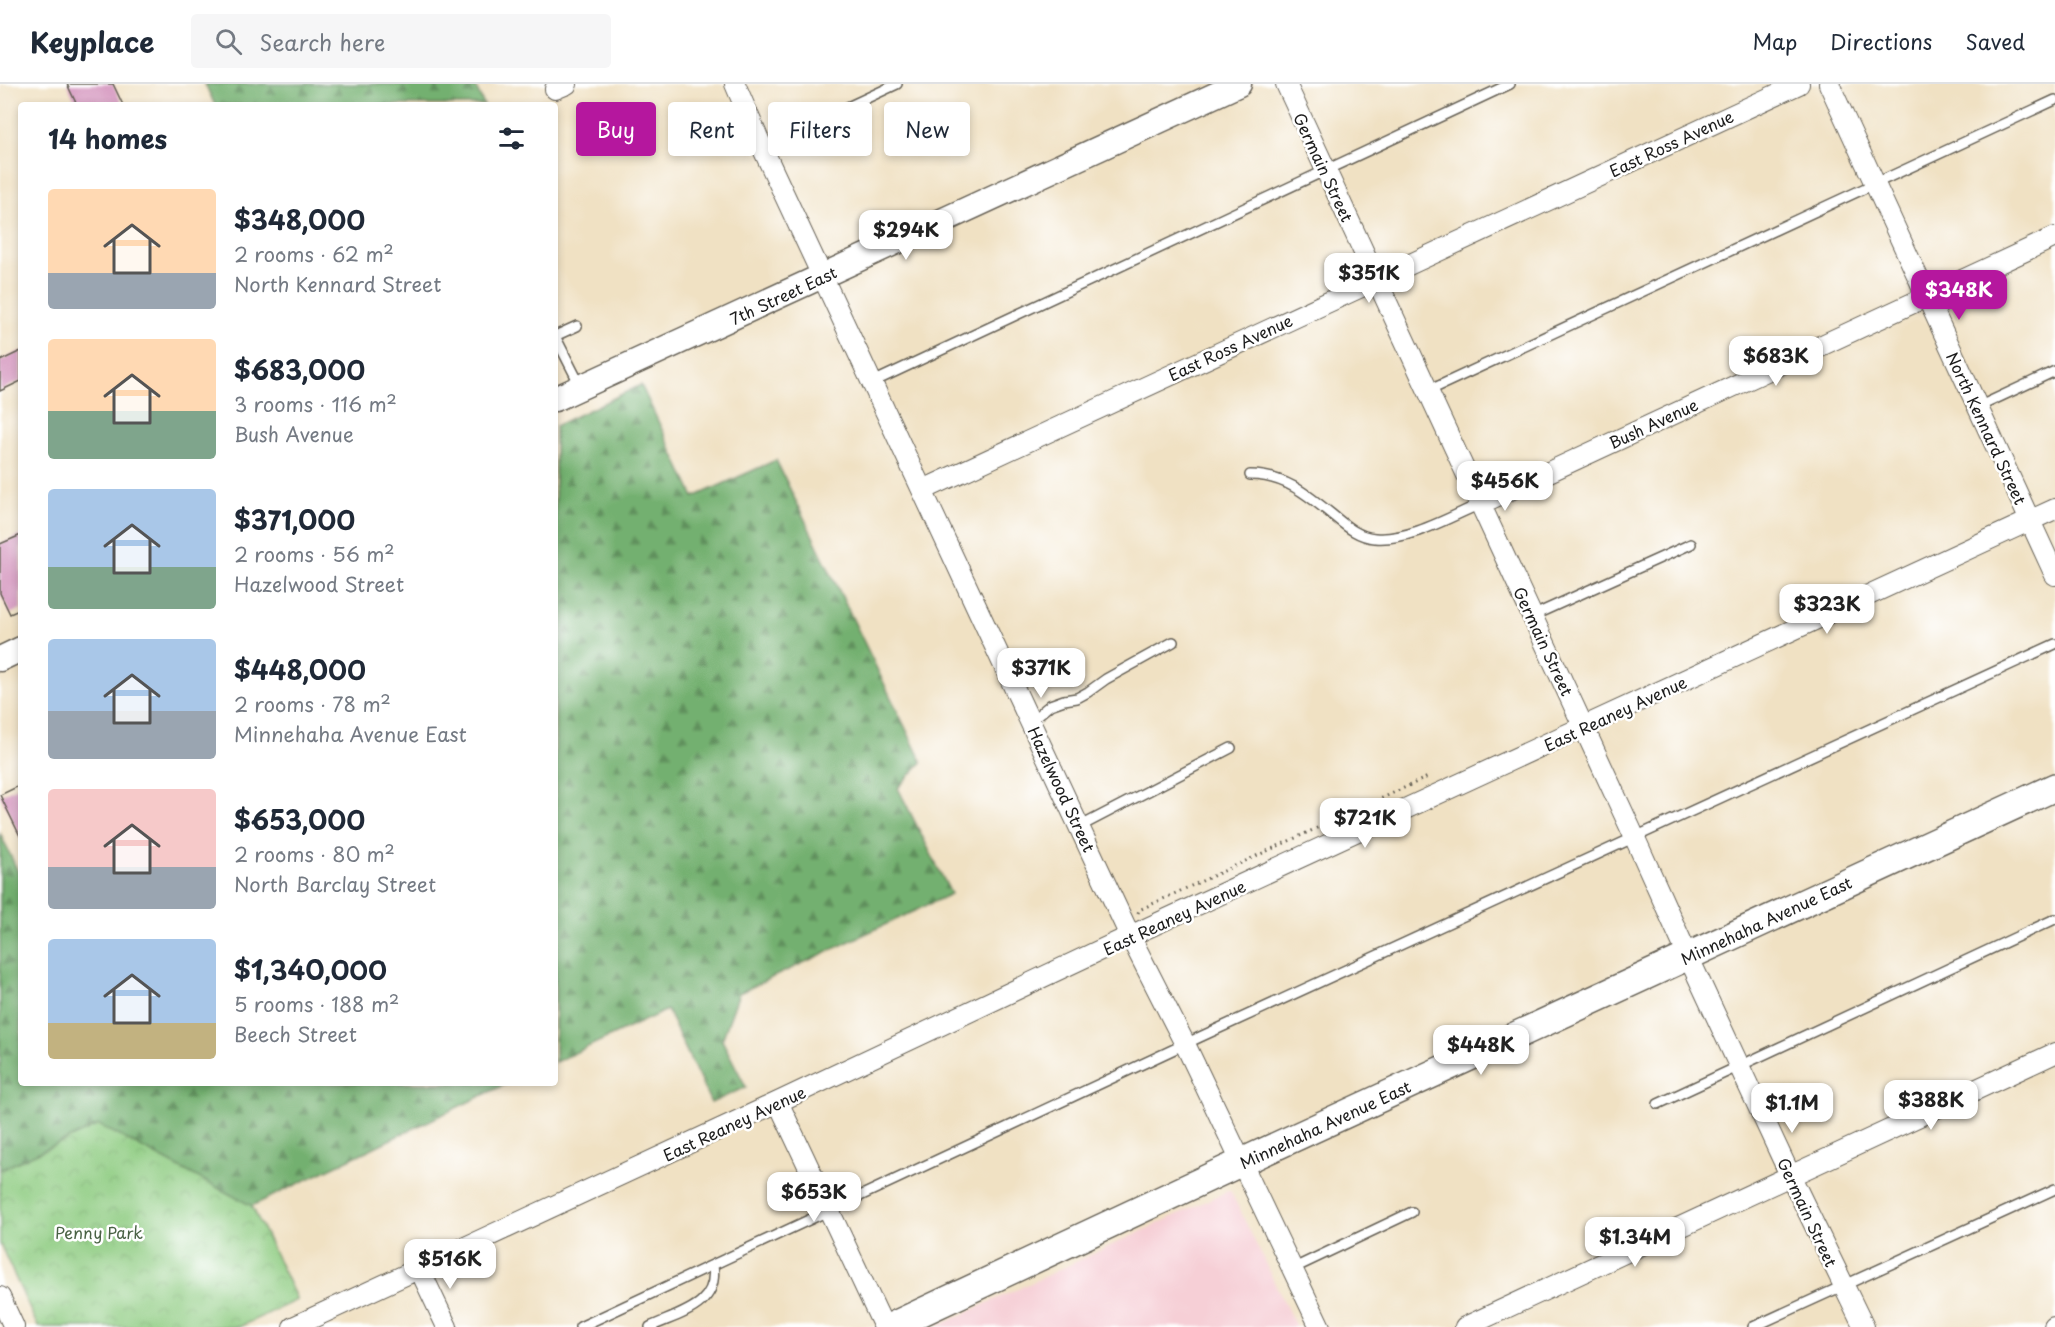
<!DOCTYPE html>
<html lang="en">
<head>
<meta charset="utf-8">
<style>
  body { margin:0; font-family:"Playpen Sans",sans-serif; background:#f6f6f7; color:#1f2937; height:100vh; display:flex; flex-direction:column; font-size:22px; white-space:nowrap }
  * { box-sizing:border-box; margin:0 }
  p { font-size:20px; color:#747a83 }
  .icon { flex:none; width:33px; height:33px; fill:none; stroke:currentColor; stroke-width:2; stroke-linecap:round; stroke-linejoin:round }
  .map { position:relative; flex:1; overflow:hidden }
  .sheet { position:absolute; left:18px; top:18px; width:540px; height:984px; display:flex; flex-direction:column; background:#fff; border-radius:6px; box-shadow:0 3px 9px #0003 }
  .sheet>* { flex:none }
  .banner { position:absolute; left:576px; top:18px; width:570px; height:54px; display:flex; gap:12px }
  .price { position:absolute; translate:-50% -51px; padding:0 14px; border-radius:12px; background:#fff; color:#222; font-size:20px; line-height:39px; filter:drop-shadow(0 2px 3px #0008) }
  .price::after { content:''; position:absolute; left:50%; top:36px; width:18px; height:14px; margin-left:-9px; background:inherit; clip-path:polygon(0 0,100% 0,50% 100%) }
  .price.current { background:#b5179e; color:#fff }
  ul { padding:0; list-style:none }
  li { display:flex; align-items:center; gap:18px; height:150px; padding:0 30px }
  li span { display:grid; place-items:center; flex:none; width:168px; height:120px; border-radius:6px; color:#555 }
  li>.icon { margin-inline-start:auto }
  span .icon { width:72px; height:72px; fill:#fffc; stroke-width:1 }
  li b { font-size:26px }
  h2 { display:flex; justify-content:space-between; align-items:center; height:72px; padding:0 30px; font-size:26px }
  .pill { padding:0 21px; border-radius:6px; background:#fff; box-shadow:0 3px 9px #0003; font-size:21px; line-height:54px }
  .pill.current { background:#b5179e; color:#fff }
  header { display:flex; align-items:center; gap:36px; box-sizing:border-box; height:84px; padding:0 30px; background:#fff; border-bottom:2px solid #e0e1e3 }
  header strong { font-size:28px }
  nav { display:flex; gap:33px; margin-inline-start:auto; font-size:21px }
  .search { width:420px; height:54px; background:#f6f6f7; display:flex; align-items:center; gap:15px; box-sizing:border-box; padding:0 21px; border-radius:6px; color:#747a83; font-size:22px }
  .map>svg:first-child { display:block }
  .built { fill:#f6cfd6 }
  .forest { fill:url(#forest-firs); stroke:#486646; stroke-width:1.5 }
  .park { fill:url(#park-crowns); stroke:#56744f; stroke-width:1.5 }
  .building { fill:#d28fba }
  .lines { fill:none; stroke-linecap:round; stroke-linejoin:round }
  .service-casing { stroke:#666156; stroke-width:12 }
  .minor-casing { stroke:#666156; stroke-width:22 }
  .tertiary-casing { stroke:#666156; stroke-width:27 }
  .secondary-casing { stroke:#666156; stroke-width:30 }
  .path { stroke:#666156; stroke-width:3; stroke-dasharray:1.5 4.5; stroke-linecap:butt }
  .service { stroke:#fff; stroke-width:9 }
  .minor { stroke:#fff; stroke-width:20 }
  .tertiary { stroke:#fff; stroke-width:24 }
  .secondary { stroke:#fff; stroke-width:27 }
  .labels { text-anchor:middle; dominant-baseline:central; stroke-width:5; stroke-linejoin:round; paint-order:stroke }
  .street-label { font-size:16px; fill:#1c1c1c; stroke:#fff }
  .park-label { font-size:16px; fill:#4a6245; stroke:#fff }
</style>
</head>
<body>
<header>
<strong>Keyplace</strong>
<div class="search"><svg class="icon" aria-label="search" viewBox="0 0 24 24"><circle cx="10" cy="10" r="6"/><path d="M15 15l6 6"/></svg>Search here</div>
<nav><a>Map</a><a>Directions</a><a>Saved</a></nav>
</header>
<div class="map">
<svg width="2055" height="1243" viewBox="0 0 2055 1243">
  <defs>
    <pattern id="forest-firs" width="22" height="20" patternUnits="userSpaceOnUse" patternTransform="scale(1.5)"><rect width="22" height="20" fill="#73b070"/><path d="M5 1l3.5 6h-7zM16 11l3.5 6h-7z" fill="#5e8e5b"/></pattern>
    <pattern id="park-crowns" width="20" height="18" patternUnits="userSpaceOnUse" patternTransform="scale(1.5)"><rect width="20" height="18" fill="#8fcc82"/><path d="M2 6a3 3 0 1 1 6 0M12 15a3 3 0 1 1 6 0" fill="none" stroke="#7baf70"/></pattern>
  </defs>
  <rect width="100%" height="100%" fill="#fff"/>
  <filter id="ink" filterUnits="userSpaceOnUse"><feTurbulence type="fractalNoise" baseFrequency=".0167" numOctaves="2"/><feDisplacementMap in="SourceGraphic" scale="12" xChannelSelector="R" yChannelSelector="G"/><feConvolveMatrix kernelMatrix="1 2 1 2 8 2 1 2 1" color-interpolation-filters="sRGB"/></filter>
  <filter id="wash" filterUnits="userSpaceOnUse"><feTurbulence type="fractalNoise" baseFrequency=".008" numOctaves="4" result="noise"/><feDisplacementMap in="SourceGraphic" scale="24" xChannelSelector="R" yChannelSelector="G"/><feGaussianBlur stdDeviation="1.35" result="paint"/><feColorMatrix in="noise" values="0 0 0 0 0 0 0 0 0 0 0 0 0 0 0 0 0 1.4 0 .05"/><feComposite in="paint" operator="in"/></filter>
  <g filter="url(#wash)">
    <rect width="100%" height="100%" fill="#f0e1c3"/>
    <path class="built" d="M 1230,1106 L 1296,1243 L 936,1243 Z"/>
    <path class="forest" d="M 205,0 L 474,0 L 484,21 L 215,21 Z
      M 641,301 L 694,413 L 776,376 L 922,678 L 898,704 L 951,810 L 739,909 L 722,956 L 746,1003 L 711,1019 L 667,926 L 555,978 L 555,342 Z
      M 0,749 L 21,794 L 21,999 L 508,999 L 252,1122 L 99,1041 L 0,1086 Z"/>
    <path class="park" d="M 99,1041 L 252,1122 L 297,1216 L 239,1243 L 38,1243 L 0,1160 L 0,1086 Z"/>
    <g id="blocks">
      <path class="building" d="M 67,0 L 113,0 L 123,21 L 77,21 Z
        M 21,267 L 21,297 L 0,307 L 0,277 Z
        M 21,451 L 21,525 L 10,530 L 0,509 L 0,460 Z
        M 21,701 L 21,754 L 0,711 Z"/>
    </g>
  </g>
  <g filter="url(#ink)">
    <use href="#blocks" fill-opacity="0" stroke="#666156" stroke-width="1.5"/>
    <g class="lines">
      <g class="service-casing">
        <path id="service" d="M 762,63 L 897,0
          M 555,252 L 580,301
          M 555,252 L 577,242
          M 873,298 L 1510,0
          M 1428,307 L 2055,16
          M 1978,323 L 2055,287
          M 1250,391 C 1286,391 1309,412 1335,433 C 1347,443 1359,453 1375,454 C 1409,457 1450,433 1480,420
          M 1532,532 L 1691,460
          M 1031,637 L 1050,621 L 1064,616 L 1077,614 L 1088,608 L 1106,595 L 1173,558
          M 1079,743 L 1231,664
          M 1658,1020 L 2055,835
          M 1292,1185 L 1412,1128
          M 580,1243 L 1200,953 L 2055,560
          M 650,1243 C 680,1229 719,1222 713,1182
          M 1753,1243 L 2055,1105"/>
      </g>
      <g class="minor-casing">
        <path id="minor" d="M 735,0 L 762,63 L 1130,852 L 1185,960 L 1320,1243
          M 1286,0 L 1634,752 L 1688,872 L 1790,1091 L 1864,1243
          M 1829,0 L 2055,491
          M 555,5 L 567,0
          M 923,406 L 1799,0
          M 1480,420 L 2055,153
          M 778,1018 L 884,1243
          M 419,1184 L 447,1243
          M 0,1213 L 14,1243
          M 293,1243 L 778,1018 L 1130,852 L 2055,425
          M 1465,1243 L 2055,969
          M 2054,1243 L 2055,1243"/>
      </g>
      <g class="tertiary-casing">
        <path id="tertiary" d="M 555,315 L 1239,0
          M 0,575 L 21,565"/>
      </g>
      <g class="secondary-casing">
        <path id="secondary" d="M 890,1243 L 1257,1071 L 2055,703"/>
      </g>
      <path class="path" d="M 1138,829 L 1139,826 L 1430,692"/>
      <use href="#service" class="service"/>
      <use href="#minor" class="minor"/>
      <use href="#tertiary" class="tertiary"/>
      <use href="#secondary" class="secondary"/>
    </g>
  </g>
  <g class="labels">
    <g class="street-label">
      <text transform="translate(1671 59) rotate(-25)">East Ross Avenue</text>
      <text transform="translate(1324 83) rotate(65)">Germain Street</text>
      <text transform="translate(783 211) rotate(-25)">7th Street East</text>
      <text transform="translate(1230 263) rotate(-25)">East Ross Avenue</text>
      <text transform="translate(1653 339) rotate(-25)">Bush Avenue</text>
      <text transform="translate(1987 344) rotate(65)">North Kennard Street</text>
      <text transform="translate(1544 557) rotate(65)">Germain Street</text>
      <text transform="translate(1615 629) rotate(-25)">East Reaney Avenue</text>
      <text transform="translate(1062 705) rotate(65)">Hazelwood Street</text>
      <text transform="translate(1174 833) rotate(-25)">East Reaney Avenue</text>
      <text transform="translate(1766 836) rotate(-25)">Minnehaha Avenue East</text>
      <text transform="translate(734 1039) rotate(-25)">East Reaney Avenue</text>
      <text transform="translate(1325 1040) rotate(-25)">Minnehaha Avenue East</text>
      <text transform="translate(1808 1128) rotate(65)">Germain Street</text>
    </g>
    <g class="park-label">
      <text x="99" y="1148">Penny Park</text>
    </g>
  </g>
</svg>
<b class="price" style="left:906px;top:177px">$294K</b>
<b class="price" style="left:1369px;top:220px">$351K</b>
<b class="price current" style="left:1959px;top:237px">$348K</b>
<b class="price" style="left:1776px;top:303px">$683K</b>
<b class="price" style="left:1505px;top:428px">$456K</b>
<b class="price" style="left:1827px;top:551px">$323K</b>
<b class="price" style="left:1041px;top:615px">$371K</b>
<b class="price" style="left:1365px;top:765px">$721K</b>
<b class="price" style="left:1481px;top:992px">$448K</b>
<b class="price" style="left:1931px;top:1047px">$388K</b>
<b class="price" style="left:1792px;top:1050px">$1.1M</b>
<b class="price" style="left:814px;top:1139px">$653K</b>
<b class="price" style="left:1635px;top:1184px">$1.34M</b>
<b class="price" style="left:450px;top:1206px">$516K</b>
<div class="banner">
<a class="pill current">Buy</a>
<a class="pill">Rent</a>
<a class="pill">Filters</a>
<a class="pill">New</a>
</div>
<section class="sheet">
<h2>14 homes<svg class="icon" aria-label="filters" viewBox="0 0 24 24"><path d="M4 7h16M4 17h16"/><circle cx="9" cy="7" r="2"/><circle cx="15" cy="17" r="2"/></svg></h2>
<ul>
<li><span style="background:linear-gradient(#ffd9b3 70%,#9aa5b1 0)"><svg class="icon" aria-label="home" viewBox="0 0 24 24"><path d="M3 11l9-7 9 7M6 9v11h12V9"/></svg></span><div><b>$348,000</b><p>2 rooms · 62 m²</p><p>North Kennard Street</p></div></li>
<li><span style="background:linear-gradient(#ffd9b3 60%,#7fa58c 0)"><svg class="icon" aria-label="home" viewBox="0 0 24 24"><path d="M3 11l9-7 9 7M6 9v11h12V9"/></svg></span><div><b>$683,000</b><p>3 rooms · 116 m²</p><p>Bush Avenue</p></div></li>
<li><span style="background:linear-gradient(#a9c7e8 65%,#7fa58c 0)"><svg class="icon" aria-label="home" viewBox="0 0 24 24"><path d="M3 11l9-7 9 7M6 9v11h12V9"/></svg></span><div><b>$371,000</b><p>2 rooms · 56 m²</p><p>Hazelwood Street</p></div></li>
<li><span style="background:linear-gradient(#a9c7e8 60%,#9aa5b1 0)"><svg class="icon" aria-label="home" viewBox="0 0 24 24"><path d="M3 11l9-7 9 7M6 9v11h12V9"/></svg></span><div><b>$448,000</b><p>2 rooms · 78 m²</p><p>Minnehaha Avenue East</p></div></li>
<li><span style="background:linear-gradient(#f6c9c9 65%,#9aa5b1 0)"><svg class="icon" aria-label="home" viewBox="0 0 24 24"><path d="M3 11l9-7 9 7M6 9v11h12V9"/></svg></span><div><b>$653,000</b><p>2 rooms · 80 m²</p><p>North Barclay Street</p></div></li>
<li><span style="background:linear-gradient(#a9c7e8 70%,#c2b280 0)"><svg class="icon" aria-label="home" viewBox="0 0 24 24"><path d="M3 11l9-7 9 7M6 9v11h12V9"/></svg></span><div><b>$1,340,000</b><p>5 rooms · 188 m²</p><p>Beech Street</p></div></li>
</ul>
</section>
</div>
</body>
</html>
